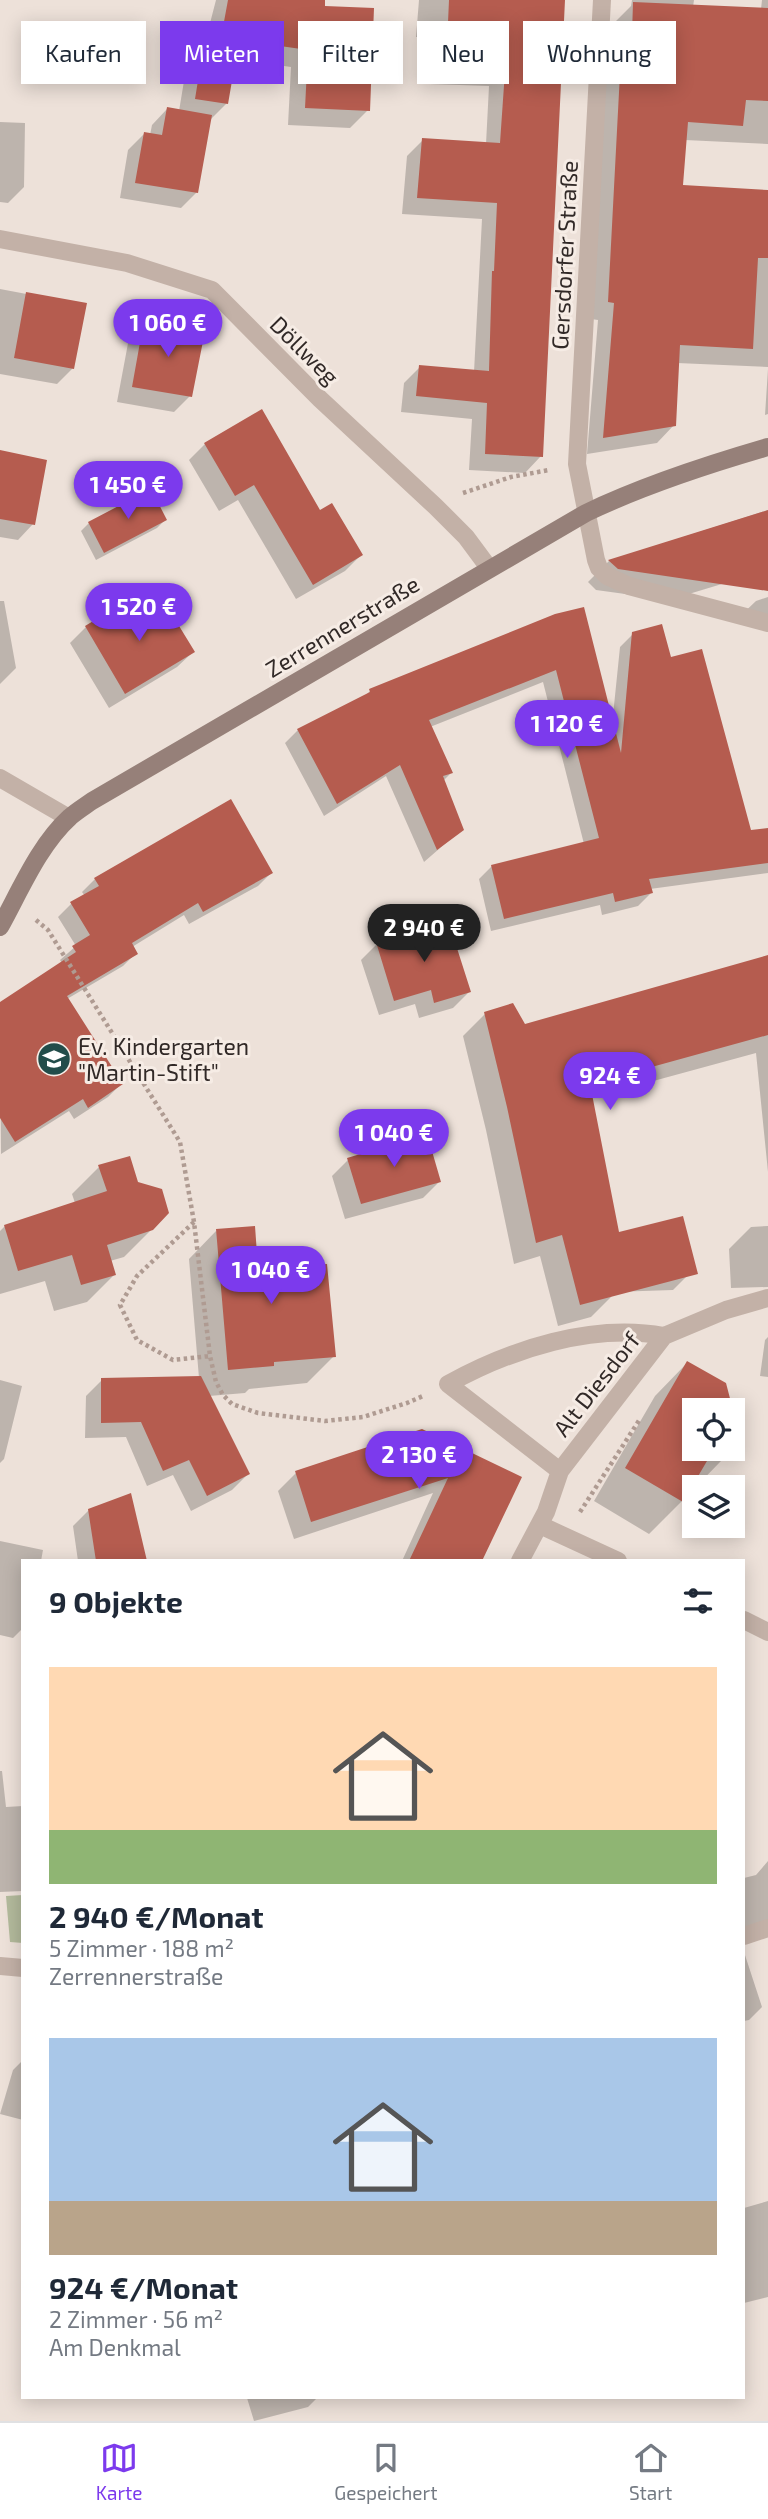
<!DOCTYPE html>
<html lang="de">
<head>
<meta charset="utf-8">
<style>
  body { margin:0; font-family:"Exo 2",sans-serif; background:#f2f2f3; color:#1f2937; height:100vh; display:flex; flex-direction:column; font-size:26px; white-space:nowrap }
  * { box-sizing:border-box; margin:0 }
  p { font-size:23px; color:#747a83 }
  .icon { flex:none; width:38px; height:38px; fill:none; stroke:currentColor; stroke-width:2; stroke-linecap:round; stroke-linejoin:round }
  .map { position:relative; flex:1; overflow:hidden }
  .panel { position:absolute; left:21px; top:1559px; width:724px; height:840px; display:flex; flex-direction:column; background:#fff; border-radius:0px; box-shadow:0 4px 18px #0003 }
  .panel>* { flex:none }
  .guide { position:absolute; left:21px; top:21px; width:726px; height:63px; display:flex; gap:14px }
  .tools { position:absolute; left:682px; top:1398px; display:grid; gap:14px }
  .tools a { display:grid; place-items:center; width:63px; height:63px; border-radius:0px; background:#fff; box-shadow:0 4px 18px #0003; font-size:35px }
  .price { position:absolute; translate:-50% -60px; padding:0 16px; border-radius:24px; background:#7c3aed; color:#fff; font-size:23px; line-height:46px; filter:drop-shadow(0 2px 4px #0008) }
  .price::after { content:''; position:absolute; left:50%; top:42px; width:21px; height:16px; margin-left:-10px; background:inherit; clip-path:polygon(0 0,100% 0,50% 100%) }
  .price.current { background:#222; color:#fff }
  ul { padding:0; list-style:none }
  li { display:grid; align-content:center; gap:14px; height:371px; padding:0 28px }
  li span { display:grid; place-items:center; height:217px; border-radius:0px; color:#555 }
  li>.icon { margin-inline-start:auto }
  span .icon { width:126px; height:126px; fill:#fffc; stroke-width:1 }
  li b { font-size:30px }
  h2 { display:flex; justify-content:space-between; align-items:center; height:84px; padding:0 28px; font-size:30px }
  .chip { padding:0 24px; border-radius:0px; background:#fff; box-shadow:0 4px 18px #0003; font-size:24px; line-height:63px }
  .chip.current { background:#7c3aed; color:#fff }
  .tabs { display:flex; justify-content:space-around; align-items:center; height:98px; border-top:2px solid #e0e1e3; background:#fff; font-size:19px; color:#747a83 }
  .tabs a { display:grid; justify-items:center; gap:4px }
  .tabs .current { color:#7c3aed }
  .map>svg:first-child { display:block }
  .green { fill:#b3ba9c }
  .shadow { fill:#0003 }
  .building { fill:#b55c4f }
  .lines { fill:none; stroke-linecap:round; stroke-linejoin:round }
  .path { stroke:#af9b92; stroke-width:4.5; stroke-dasharray:3.5 3.5; stroke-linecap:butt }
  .street { stroke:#c3b1a7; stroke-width:18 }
  .secondary { stroke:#968079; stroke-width:18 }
  .labels { text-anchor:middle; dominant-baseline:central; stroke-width:6; stroke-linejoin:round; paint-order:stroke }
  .street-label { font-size:23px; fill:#312927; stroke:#f6ece5 }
  .poi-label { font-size:23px; fill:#312927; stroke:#f6ece5; text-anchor:start }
</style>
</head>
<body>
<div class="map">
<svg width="768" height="2421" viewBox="0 0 768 2421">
  <rect width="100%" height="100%" fill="#ede1d9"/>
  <path class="green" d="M 23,1895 L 23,1943 L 10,1942 L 6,1896 Z"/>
  <path class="shadow" d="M 216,0 L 323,0 L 323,7 L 368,110 L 350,128 L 288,125 L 291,67 L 234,59 L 227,103 L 209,121 L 197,192 L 181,208 L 120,198 L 128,150 L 144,134 L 150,135 L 152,125 L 167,109 L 179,111 L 190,45 L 209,27 Z
    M 419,0 L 563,0 L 541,456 L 525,473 L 469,470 L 472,419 L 401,412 L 404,383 L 420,367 L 474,372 L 482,219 L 402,214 L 407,156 L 423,140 L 486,144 L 489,86 L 430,84 L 432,38 L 416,37 Z
    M 632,0 L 694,0 L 693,7 L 761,9 L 762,0 L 768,0 L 768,144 L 685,140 L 681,187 L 768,192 L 768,367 L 677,363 L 674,425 L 657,443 L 587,454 L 598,320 L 591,319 L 605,54 L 616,43 L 616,21 L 631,6 Z
    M 0,122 L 25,123 L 24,187 L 8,203 L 0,202 Z
    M 0,289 L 85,305 L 73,368 L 57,384 L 0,374 Z
    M 144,322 L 190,396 L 174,412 L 117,402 L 129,338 Z
    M 768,369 L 768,414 L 765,415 Z
    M 205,444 L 320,512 L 361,555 L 345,571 L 296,599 L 238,500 L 219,511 L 189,460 Z
    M 0,453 L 33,524 L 18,540 L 0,537 Z
    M 768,510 L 768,570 L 669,600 L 596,590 L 588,582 L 609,561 Z
    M 165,520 L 157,528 L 96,560 L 81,531 L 89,523 Z
    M 768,597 L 768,630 L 735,621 L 756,601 Z
    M 132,599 L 144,618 L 193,652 L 177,667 L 109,708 L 70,643 L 86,627 Z
    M 0,601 L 4,601 L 16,668 L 0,684 Z
    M 556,615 L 612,725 L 620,647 L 633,634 L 670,659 L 750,832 L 768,830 L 768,873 L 650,889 L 651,893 L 638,906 L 602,915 L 600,905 L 491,931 L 479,879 L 492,866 L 584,844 L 543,682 L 430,727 L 451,773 L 443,781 L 462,829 L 424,862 L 386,776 L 324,816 L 285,743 L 298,730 L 364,697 L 370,691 Z
    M 271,873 L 258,886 L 189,924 L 184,915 L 132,947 L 136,953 L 123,966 L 67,999 L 121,1084 L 108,1097 L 74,1119 L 69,1111 L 1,1154 L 0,1004 L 62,963 L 60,960 L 76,946 L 58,917 L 71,904 L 85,896 L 82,892 L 95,879 Z
    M 377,944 L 469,992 L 453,1008 L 419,1018 L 415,1004 L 379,1015 L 361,960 Z
    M 768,957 L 768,1172 L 756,1053 L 591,1098 L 618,1234 L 695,1268 L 673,1290 L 613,1292 L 613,1295 L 591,1317 L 558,1326 L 540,1256 L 514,1264 L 486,1130 L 463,1036 L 485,1014 L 524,1026 Z
    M 348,1160 L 439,1182 L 423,1198 L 345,1219 L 332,1176 Z
    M 99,1167 L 152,1229 L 124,1257 L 110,1261 L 114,1275 L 87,1302 L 54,1311 L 45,1281 L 0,1294 L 0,1231 L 5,1226 L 75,1203 L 72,1194 Z
    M 768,1226 L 768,1287 L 731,1288 L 729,1249 L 751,1227 Z
    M 216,1231 L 257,1270 L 334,1356 L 307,1383 L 249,1389 L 245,1393 L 209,1396 L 248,1474 L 232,1490 L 191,1511 L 173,1475 L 147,1486 L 126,1437 L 85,1438 L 86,1396 L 102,1380 L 199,1378 L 189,1259 Z
    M 768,1337 L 768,1377 L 760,1376 L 765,1340 Z
    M 687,1363 L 725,1384 L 731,1410 L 695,1410 L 695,1449 L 728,1449 L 721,1461 L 689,1494 L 687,1493 L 682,1501 L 649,1534 L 594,1501 L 655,1396 Z
    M 0,1380 L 22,1386 L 4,1459 L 0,1463 Z
    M 733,1428 L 739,1431 L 733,1441 Z
    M 296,1473 L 519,1477 L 480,1561 L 402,1561 L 433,1493 L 294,1539 L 278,1491 Z
    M 89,1510 L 141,1561 L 78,1561 L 73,1526 Z
    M 0,1541 L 43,1550 L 41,1561 L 23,1561 L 23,1628 L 13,1638 L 0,1635 Z
    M 0,1771 L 2,1771 L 6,1807 L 23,1806 L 23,1891 L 0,1892 Z
    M 768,1861 L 768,1922 L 744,1928 L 744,1878 L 756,1875 Z
    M 744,1952 L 762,2007 L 749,2020 L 744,2021 Z
    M 23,2060 L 23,2120 L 0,2114 L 13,2070 Z
    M 768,2201 L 768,2297 L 744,2303 L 744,2208 Z
    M 247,2398 L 317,2398 L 308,2407 L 254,2421 Z"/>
  <path class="building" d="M 228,0 L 325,0 L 325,6 L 374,8 L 370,111 L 305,108 L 308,50 L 239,40 L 228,104 L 195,99 L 207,25 L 223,27 Z
    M 449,0 L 565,0 L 543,457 L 485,454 L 487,403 L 416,396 L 419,365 L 489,371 L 492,271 L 494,271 L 497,203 L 417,198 L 422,138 L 500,143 L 505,71 L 446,68 Z
    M 633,2 L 768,8 L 768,101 L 746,100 L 743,126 L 688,122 L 683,185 L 768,190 L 768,258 L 758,258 L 753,349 L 680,345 L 676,426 L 603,438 L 614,303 L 608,302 L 622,35 L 632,35 Z
    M 167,107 L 212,115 L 198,193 L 135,183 L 144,132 L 162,135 Z
    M 26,292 L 87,303 L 74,369 L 14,358 Z
    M 144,320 L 205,331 L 192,397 L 132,387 Z
    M 262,409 L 320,510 L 332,503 L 363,555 L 313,585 L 254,485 L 235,496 L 204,443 Z
    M 0,450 L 47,460 L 35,525 L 0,519 Z
    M 151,489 L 167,520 L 104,553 L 88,522 Z
    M 768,510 L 768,591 L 618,569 L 608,560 Z
    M 133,597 L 144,616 L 165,603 L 195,652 L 125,694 L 85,626 Z
    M 584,607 L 621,753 L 632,632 L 662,624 L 671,657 L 702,649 L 751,830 L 768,828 L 768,863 L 649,879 L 653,893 L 615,902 L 613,893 L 504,919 L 491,865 L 599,838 L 556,670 L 429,720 L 453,773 L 443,776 L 464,830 L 437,850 L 400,765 L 337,804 L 297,729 L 370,692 L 369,689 L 555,614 Z
    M 231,799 L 273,873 L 203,912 L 198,903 L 132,943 L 138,954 L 67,996 L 123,1084 L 88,1108 L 83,1099 L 15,1142 L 0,1118 L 0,1002 L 76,952 L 72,946 L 90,935 L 70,902 L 99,886 L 94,878 Z
    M 448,920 L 471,992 L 434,1003 L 431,990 L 394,1001 L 376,942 Z
    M 768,955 L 768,1035 L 590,1084 L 619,1232 L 683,1216 L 698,1274 L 580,1305 L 562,1235 L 536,1243 L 507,1107 L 484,1012 L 513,1003 L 525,1024 Z
    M 427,1134 L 441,1182 L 361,1204 L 347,1158 Z
    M 130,1156 L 138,1182 L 162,1189 L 169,1213 L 153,1230 L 107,1245 L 116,1275 L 81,1285 L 72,1255 L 18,1271 L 4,1225 L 107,1191 L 98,1165 Z
    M 255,1226 L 258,1268 L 327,1264 L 336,1357 L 274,1362 L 274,1366 L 228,1370 L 216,1229 Z
    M 687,1361 L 726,1383 L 733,1410 L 695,1410 L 695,1449 L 714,1449 L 683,1502 L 625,1468 Z
    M 201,1376 L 250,1474 L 207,1496 L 189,1460 L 163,1471 L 141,1422 L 101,1423 L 101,1378 Z
    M 422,1429 L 522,1477 L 482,1561 L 409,1561 L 448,1478 L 311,1522 L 295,1471 Z
    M 131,1493 L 147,1561 L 96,1561 L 88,1509 Z"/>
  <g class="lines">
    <path class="path" d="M 463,493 L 511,477 L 549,470
      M 36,920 L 48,930 L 180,1142 L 194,1222 L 210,1356 L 216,1382 L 223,1395 L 232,1404 L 258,1413 L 325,1421 L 363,1417 L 407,1403 L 423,1396
      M 194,1222 L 137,1276 L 120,1305 L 137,1340 L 173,1360 L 210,1356
      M 580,1512 L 640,1419"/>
    <path class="street" d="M 602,0 L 577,464 L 596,560 L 599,568 L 607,576 L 629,586 L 768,623
      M 0,239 L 127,263 L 212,290 L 320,399 L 435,506 L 466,537 L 489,568
      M 0,778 L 69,818
      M 560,1471 L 448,1384 C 511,1349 592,1323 664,1336
      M 540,1525 L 618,1561
      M 520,1561 L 546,1512 L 560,1471 L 664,1336 L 726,1310 L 768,1298
      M 744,1620 L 768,1632
      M 744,1936 L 768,1928
      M 0,1966 L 23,1968"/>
    <path class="secondary" d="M 0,927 C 20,891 39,845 70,817 C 77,811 85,806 92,801 L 586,513 C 644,485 706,465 768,447"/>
  </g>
  <defs>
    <g id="school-disc" transform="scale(1.75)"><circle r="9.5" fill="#224d4a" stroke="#f6ece5"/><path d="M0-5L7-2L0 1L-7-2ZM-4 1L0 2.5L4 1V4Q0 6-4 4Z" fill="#fff"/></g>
  </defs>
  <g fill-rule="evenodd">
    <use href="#school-disc" x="54" y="1059"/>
  </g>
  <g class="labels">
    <g class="street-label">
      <text transform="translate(564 255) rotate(-87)">Gersdorfer Straße</text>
      <text transform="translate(305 350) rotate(45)">Döllweg</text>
      <text transform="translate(342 626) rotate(-31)">Zerrennerstraße</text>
      <text transform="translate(596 1384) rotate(-52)">Alt Diesdorf</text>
    </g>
    <g class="poi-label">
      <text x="78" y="1046">Ev. Kindergarten<tspan x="78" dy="26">"Martin-Stift"</tspan></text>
    </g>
  </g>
</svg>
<div class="tools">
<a><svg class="icon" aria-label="locate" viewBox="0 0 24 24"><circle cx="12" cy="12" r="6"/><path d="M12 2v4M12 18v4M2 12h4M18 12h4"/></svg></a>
<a><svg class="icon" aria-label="layers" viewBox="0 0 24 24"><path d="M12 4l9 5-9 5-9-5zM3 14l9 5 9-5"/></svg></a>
</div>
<b class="price" style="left:168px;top:359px">1 060 €</b>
<b class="price" style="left:128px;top:521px">1 450 €</b>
<b class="price" style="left:139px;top:643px">1 520 €</b>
<b class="price" style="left:567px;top:760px">1 120 €</b>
<b class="price current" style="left:424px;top:964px">2 940 €</b>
<b class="price" style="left:610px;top:1112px">924 €</b>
<b class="price" style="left:394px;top:1169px">1 040 €</b>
<b class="price" style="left:271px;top:1306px">1 040 €</b>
<b class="price" style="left:419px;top:1491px">2 130 €</b>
<div class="guide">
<a class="chip">Kaufen</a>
<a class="chip current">Mieten</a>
<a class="chip">Filter</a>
<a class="chip">Neu</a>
<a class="chip">Wohnung</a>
</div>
<section class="panel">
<h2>9 Objekte<svg class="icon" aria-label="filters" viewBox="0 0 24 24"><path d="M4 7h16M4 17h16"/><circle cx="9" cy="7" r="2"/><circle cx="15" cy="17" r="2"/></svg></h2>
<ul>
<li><span style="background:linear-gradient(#ffd9b3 75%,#8fb573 0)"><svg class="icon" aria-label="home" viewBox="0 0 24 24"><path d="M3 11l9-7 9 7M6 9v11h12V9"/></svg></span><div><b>2 940 €/Monat</b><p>5 Zimmer · 188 m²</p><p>Zerrennerstraße</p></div></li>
<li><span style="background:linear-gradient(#a9c7e8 75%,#b9a48a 0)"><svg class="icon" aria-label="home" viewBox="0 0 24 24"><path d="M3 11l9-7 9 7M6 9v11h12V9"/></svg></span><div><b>924 €/Monat</b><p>2 Zimmer · 56 m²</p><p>Am Denkmal</p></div></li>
</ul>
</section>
</div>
<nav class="tabs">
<a class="current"><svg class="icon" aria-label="map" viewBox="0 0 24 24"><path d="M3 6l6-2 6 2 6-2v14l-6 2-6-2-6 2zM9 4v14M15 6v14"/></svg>Karte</a>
<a><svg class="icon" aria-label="saved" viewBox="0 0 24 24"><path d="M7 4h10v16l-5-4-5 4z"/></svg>Gespeichert</a>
<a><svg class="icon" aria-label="home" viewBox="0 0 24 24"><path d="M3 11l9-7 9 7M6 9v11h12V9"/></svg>Start</a>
</nav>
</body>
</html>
